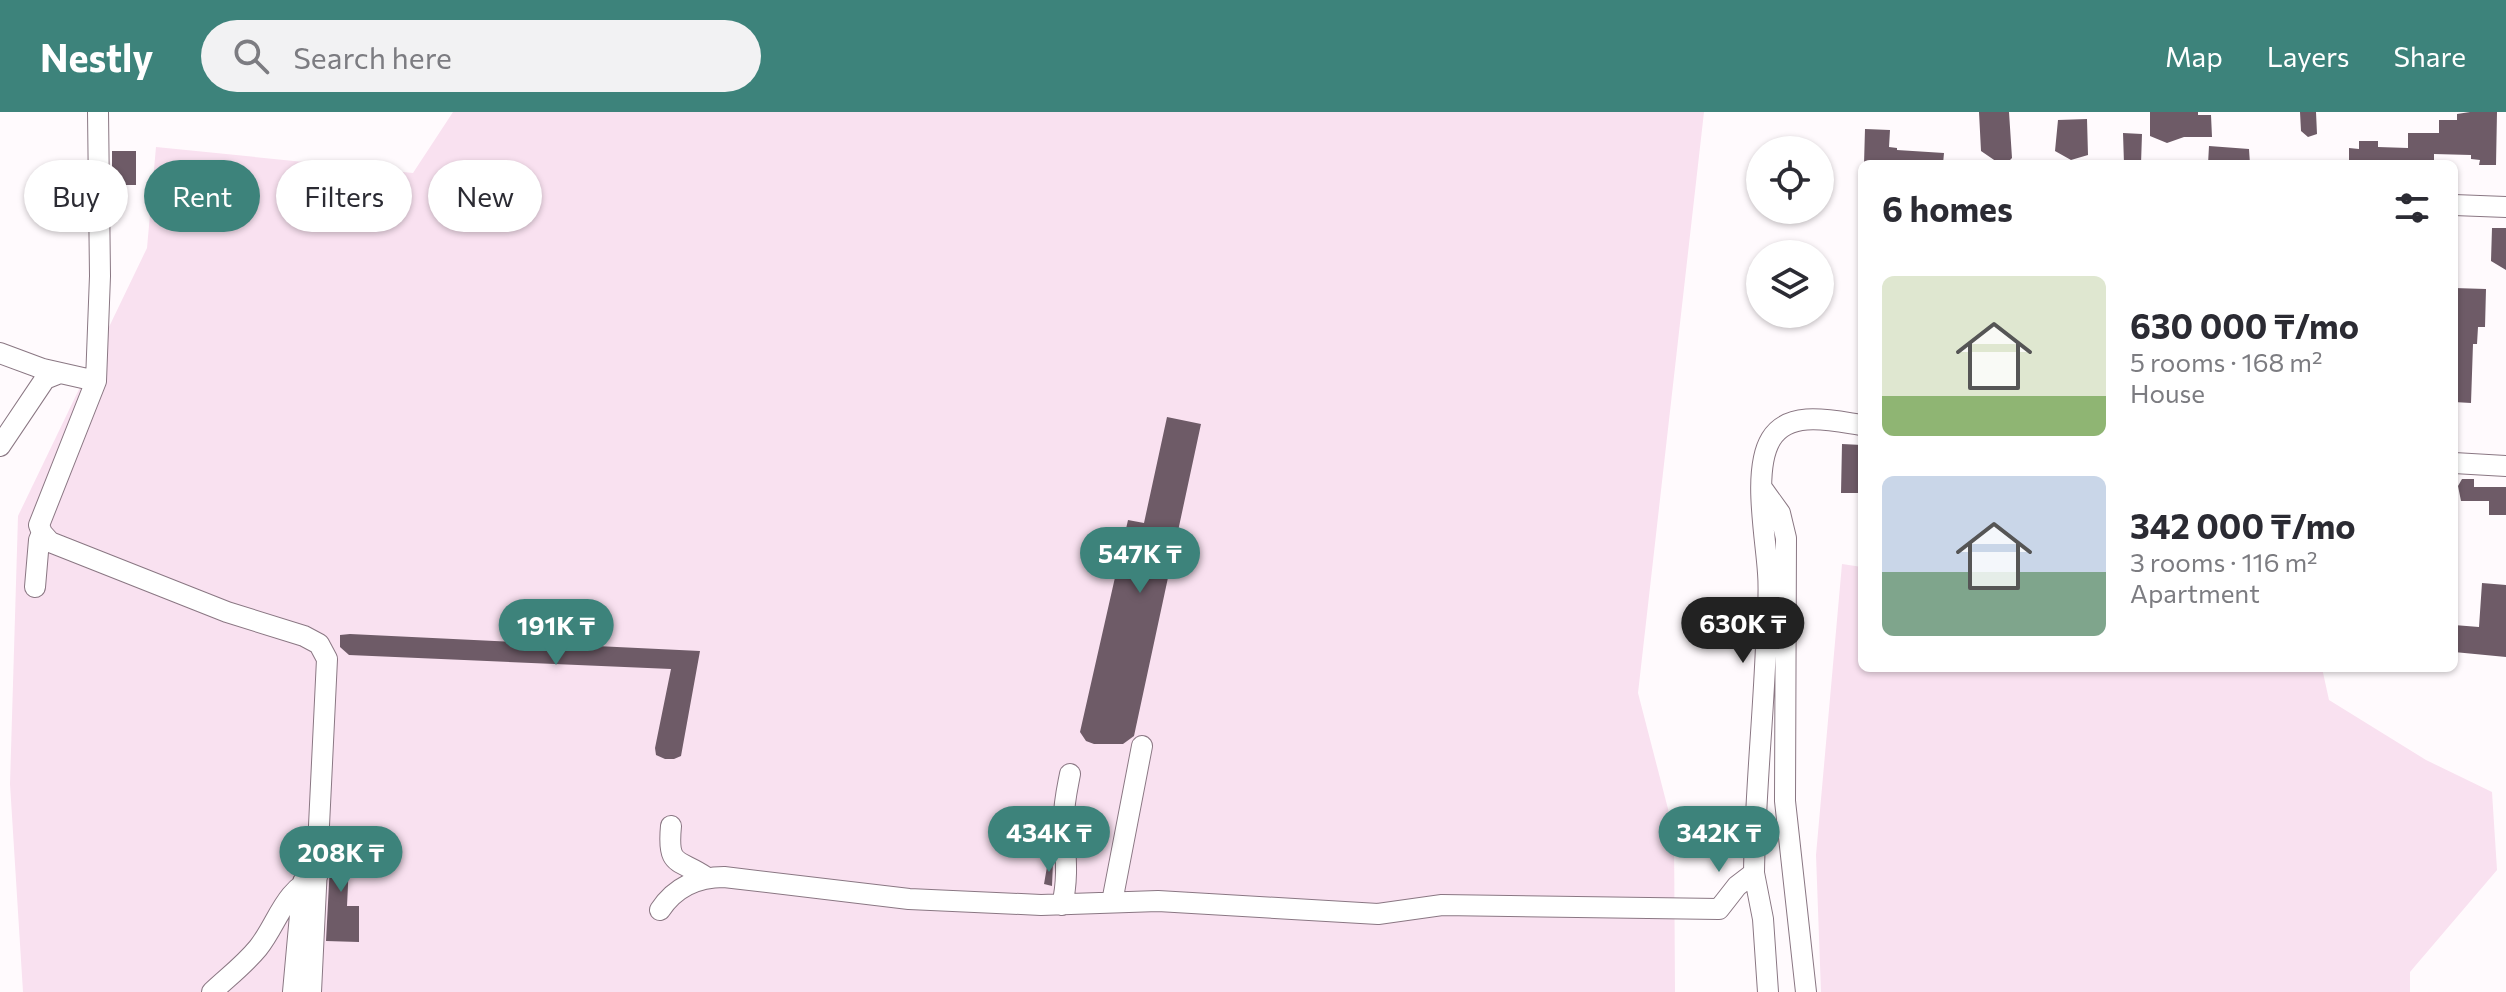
<!DOCTYPE html>
<html lang="en">
<head>
<meta charset="utf-8">
<style>
  body { margin:0; font-family:Commissioner,sans-serif; background:#f2f2f3; color:#2b2b33; height:100vh; display:flex; flex-direction:column; font-size:30px; white-space:nowrap }
  * { box-sizing:border-box; margin:0 }
  p { font-size:26px; color:#7c7c81 }
  .icon { flex:none; width:44px; height:44px; fill:none; stroke:currentColor; stroke-width:2; stroke-linecap:round; stroke-linejoin:round }
  .map { position:relative; flex:1; overflow:hidden }
  .panel { position:absolute; left:1858px; top:48px; width:600px; height:512px; display:flex; flex-direction:column; background:#fff; border-radius:12px; box-shadow:0 2px 6px #0004 }
  .panel>* { flex:none }
  .banner { position:absolute; left:24px; top:48px; width:760px; height:72px; display:flex; gap:16px }
  .fabs { position:absolute; left:1746px; top:24px; display:grid; gap:16px }
  .fabs a { display:grid; place-items:center; width:88px; height:88px; border-radius:50%; background:#fff; box-shadow:0 2px 6px #0004; font-size:40px }
  .price { position:absolute; translate:-50% -68px; padding:0 18px; border-radius:28px; background:#3d837b; color:#fff; font-size:26px; line-height:52px; filter:drop-shadow(0 2px 4px #0008) }
  .price::after { content:''; position:absolute; left:50%; top:48px; width:24px; height:18px; margin-left:-12px; background:inherit; clip-path:polygon(0 0,100% 0,50% 100%) }
  .price.on { background:#222; color:#fff }
  ul { padding:0; list-style:none }
  li { display:flex; align-items:center; gap:24px; height:200px; padding:0 24px }
  li span { display:grid; place-items:center; flex:none; width:224px; height:160px; border-radius:12px; color:#555 }
  li>.icon { margin-inline-start:auto }
  span .icon { width:96px; height:96px; fill:#fffc; stroke-width:1 }
  li b { font-size:34px }
  h2 { display:flex; justify-content:space-between; align-items:center; height:96px; padding:0 24px; font-size:34px }
  .chip { padding:0 28px; border-radius:36px; background:#fff; box-shadow:0 2px 6px #0004; font-size:28px; line-height:72px }
  .chip.on { background:#3d837b; color:#fff }
  header { display:flex; align-items:center; gap:48px; box-sizing:border-box; height:112px; padding:0 40px; background:#3d837b; color:#fff }
  header strong { font-size:38px }
  nav { display:flex; gap:44px; margin-inline-start:auto; font-size:28px }
  .search { width:560px; height:72px; background:#f2f2f3; display:flex; align-items:center; gap:20px; box-sizing:border-box; padding:0 28px; border-radius:44px; color:#7c7c81; font-size:30px }
  .map>svg:first-child { display:block }
  .green { fill:#f9e1f0 }
  .building { fill:#6e5b67 }
  .lines { fill:none; stroke-linecap:round; stroke-linejoin:round }
  .street-casing { stroke:#8a7783; stroke-width:22 }
  .street { stroke:#fff; stroke-width:20 }
</style>
</head>
<body>
<header>
<strong>Nestly</strong>
<div class="search"><svg class="icon" aria-label="search" viewBox="0 0 24 24"><circle cx="10" cy="10" r="6"/><path d="M15 15l6 6"/></svg>Search here</div>
<nav><a>Map</a><a>Layers</a><a>Share</a></nav>
</header>
<div class="map">
<svg width="2506" height="880" viewBox="0 0 2506 880">
  <rect width="100%" height="100%" fill="#fffafd"/>
  <path class="green" d="M 453,0 L 1704,0 L 1638,581 L 1674,720 L 1675,880 L 23,880 L 10,672 L 18,404 L 147,136 L 156,35 L 413,61 Z
    M 1842,452 L 1862,455 L 1862,556 L 2322,556 L 2329,588 L 2426,648 L 2492,680 L 2497,758 L 2410,860 L 2410,880 L 1821,880 L 1816,743 Z"/>
  <path class="building" d="M 1979,0 L 2009,0 L 2012,46 L 2007,51 L 2000,52 L 1981,39 Z
    M 2150,0 L 2198,0 L 2198,3 L 2211,3 L 2212,25 L 2184,25 L 2167,31 L 2150,24 Z
    M 2300,0 L 2316,0 L 2317,22 L 2308,25 L 2301,19 Z
    M 2470,0 L 2497,0 L 2496,53 L 2479,53 L 2480,48 L 2471,47 L 2471,43 L 2434,42 L 2434,52 L 2349,52 L 2349,36 L 2359,37 L 2359,29 L 2378,29 L 2378,35 L 2408,36 L 2408,21 L 2439,21 L 2439,8 L 2457,8 L 2457,2 Z
    M 2087,7 L 2088,43 L 2071,48 L 2055,39 L 2058,8 Z
    M 1865,17 L 1890,18 L 1889,35 L 1897,36 L 1897,38 L 1944,41 L 1943,52 L 1864,52 Z
    M 2123,21 L 2142,22 L 2141,52 L 2124,52 Z
    M 2209,34 L 2249,37 L 2250,52 L 2208,52 Z
    M 112,39 L 136,39 L 136,73 L 112,73 Z
    M 2492,116 L 2506,116 L 2506,158 L 2491,149 Z
    M 2454,176 L 2486,177 L 2485,215 L 2478,215 L 2477,232 L 2473,232 L 2471,291 L 2454,290 Z
    M 1167,305 L 1201,312 L 1134,624 L 1123,632 L 1094,632 L 1086,629 L 1080,620 L 1128,408 L 1144,411 Z
    M 1842,332 L 1862,333 L 1862,381 L 1841,381 Z
    M 2462,367 L 2474,367 L 2474,375 L 2506,375 L 2506,403 L 2489,403 L 2489,389 L 2461,389 L 2458,374 Z
    M 2482,471 L 2506,473 L 2506,545 L 2454,540 L 2454,513 L 2479,515 Z
    M 350,522 L 700,539 L 681,644 L 674,647 L 665,647 L 656,643 L 655,636 L 671,557 L 349,543 L 340,535 L 340,523 Z
    M 332,714 L 343,715 L 342,730 L 350,730 L 347,794 L 359,794 L 359,830 L 326,829 Z
    M 1048,749 L 1053,750 L 1052,774 L 1044,772 Z"/>
  <g class="lines">
    <g class="street-casing">
      <path id="street" d="M 98,0 L 100,164 L 96,269 L 39,413 L 42,421 L 50,430 L 227,500 L 304,524 L 319,532 L 327,547 L 311,880
        M 2454,93 L 2506,95
        M 0,241 L 43,257 L 96,269
        M 0,334 L 45,267 L 60,261
        M 2454,351 L 2506,354
        M 1762,376 L 1780,401 L 1786,426 L 1785,689 L 1806,880
        M 35,475 L 39,428 L 42,421
        M 671,714 C 667,756 678,746 706,765
        M 1112,790 L 1142,634
        M 1062,793 C 1069,765 1065,740 1064,711 C 1063,694 1067,678 1070,662
        M 660,798 C 675,775 698,765 724,765 L 909,787 L 1041,793 L 1158,789 L 1378,802 L 1442,793 L 1719,797 L 1737,774 L 1754,761
        M 212,880 C 228,865 244,853 258,836 C 278,811 284,777 317,765
        M 293,880 L 303,770
        M 1768,880 L 1763,807 L 1754,761 C 1755,685 1763,610 1766,534 C 1767,510 1770,485 1768,461 C 1766,426 1752,358 1771,327 C 1789,297 1834,309 1862,313"/>
    </g>
    <use href="#street" class="street"/>
  </g>
</svg>
<div class="fabs">
<a><svg class="icon" aria-label="locate" viewBox="0 0 24 24"><circle cx="12" cy="12" r="6"/><path d="M12 2v4M12 18v4M2 12h4M18 12h4"/></svg></a>
<a><svg class="icon" aria-label="layers" viewBox="0 0 24 24"><path d="M12 4l9 5-9 5-9-5zM3 14l9 5 9-5"/></svg></a>
</div>
<b class="price" style="left:1140px;top:483px">547K ₸</b>
<b class="price on" style="left:1743px;top:553px">630K ₸</b>
<b class="price" style="left:556px;top:555px">191K ₸</b>
<b class="price" style="left:1049px;top:762px">434K ₸</b>
<b class="price" style="left:1719px;top:762px">342K ₸</b>
<b class="price" style="left:341px;top:782px">208K ₸</b>
<div class="banner">
<a class="chip">Buy</a>
<a class="chip on">Rent</a>
<a class="chip">Filters</a>
<a class="chip">New</a>
</div>
<section class="panel">
<h2>6 homes<svg class="icon" aria-label="filters" viewBox="0 0 24 24"><path d="M4 7h16M4 17h16"/><circle cx="9" cy="7" r="2"/><circle cx="15" cy="17" r="2"/></svg></h2>
<ul>
<li><span style="background:linear-gradient(#dfe7d0 75%,#8fb573 0)"><svg class="icon" aria-label="home" viewBox="0 0 24 24"><path d="M3 11l9-7 9 7M6 9v11h12V9"/></svg></span><div><b>630 000 ₸/mo</b><p>5 rooms · 168 m²</p><p>House</p></div></li>
<li><span style="background:linear-gradient(#c9d6e8 60%,#7fa58c 0)"><svg class="icon" aria-label="home" viewBox="0 0 24 24"><path d="M3 11l9-7 9 7M6 9v11h12V9"/></svg></span><div><b>342 000 ₸/mo</b><p>3 rooms · 116 m²</p><p>Apartment</p></div></li>
</ul>
</section>
</div>
</body>
</html>
